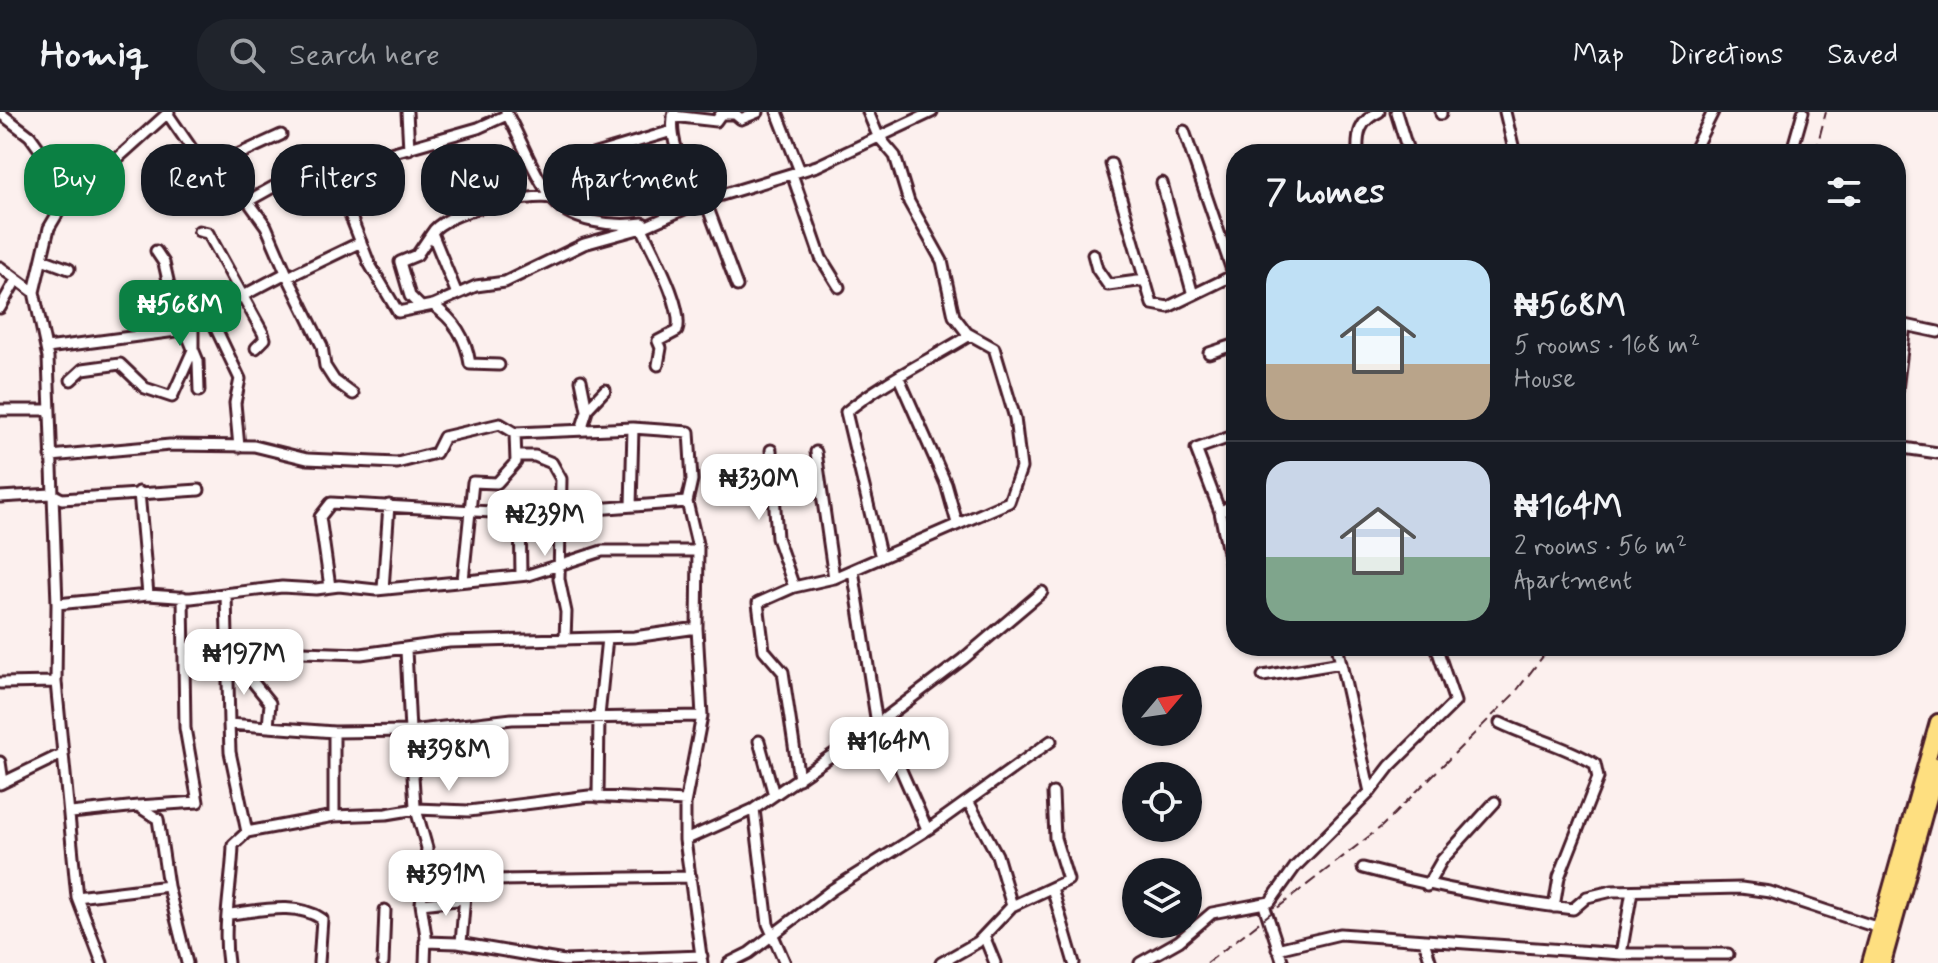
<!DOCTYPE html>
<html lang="en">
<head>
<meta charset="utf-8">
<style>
  body { margin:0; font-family:Mynerve,sans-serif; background:#20242c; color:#f1f3f6; height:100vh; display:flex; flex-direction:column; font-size:30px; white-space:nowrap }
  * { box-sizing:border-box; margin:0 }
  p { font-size:26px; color:#9ea1a6 }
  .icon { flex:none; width:44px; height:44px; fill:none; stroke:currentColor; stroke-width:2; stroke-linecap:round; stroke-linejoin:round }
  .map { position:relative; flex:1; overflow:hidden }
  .panel { position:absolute; left:1226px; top:32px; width:680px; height:512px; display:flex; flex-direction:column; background:#171b24; border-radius:32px; box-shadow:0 2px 6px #0004 }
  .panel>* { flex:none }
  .banner { position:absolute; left:24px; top:32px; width:760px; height:72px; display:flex; gap:16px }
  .needle { width:52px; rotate:61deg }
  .controls { position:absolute; left:1122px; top:554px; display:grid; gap:16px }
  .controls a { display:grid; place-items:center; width:80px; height:80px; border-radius:50%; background:#171b24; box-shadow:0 2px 6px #0004; font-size:40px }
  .price { position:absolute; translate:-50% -68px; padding:0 18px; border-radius:16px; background:#fff; color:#222; font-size:26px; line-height:52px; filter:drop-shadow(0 2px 4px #0008) }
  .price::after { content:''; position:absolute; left:50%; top:48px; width:24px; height:18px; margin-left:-12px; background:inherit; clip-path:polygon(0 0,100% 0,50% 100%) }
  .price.on { background:#0b8043; color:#fff }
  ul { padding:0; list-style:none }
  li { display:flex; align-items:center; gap:24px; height:200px; padding:0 40px }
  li+li { border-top:2px solid #363941 }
  li span { display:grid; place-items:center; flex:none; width:224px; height:160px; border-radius:24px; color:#555 }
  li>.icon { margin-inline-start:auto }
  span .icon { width:96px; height:96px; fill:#fffc; stroke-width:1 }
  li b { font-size:34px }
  h2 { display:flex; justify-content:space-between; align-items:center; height:96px; padding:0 40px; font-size:34px }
  .tag { padding:0 28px; border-radius:32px; background:#171b24; box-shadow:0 2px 6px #0004; font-size:28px; line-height:72px }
  .tag.on { background:#0b8043; color:#fff }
  header { display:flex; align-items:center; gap:48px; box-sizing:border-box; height:112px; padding:0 40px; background:#171b24; border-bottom:2px solid #363941 }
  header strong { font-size:38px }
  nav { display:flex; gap:44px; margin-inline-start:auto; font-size:28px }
  .search { width:560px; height:72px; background:#20242c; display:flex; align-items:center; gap:20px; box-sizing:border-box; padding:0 28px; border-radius:32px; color:#9ea1a6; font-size:30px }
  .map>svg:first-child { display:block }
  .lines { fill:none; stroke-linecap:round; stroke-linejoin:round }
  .minor-casing { stroke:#4a1f2b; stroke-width:15 }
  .highway-casing { stroke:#4a1f2b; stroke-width:20 }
  .minor { stroke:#fff; stroke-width:9 }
  .highway { stroke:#fedf80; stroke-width:14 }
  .rail { stroke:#4a1f2b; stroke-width:2; stroke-dasharray:12 6; stroke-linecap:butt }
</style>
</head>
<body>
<header>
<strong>Homiq</strong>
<div class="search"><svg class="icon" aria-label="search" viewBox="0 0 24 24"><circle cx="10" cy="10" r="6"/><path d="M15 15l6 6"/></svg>Search here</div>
<nav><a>Map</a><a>Directions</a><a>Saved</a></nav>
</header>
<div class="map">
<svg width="1938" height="851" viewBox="0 0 1938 851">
  <rect width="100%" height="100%" fill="#fcf0ee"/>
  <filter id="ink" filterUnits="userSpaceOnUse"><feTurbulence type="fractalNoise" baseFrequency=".0125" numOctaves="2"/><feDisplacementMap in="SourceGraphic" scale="16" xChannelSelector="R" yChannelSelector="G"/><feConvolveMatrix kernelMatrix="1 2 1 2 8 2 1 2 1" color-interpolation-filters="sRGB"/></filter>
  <g filter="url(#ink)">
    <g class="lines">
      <g class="minor-casing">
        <path id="minor" d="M 407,0 L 409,37
          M 506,0 C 521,27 532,59 550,84 C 569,111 614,115 643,111
          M 674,0 C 667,29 686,60 697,86 L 705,88 L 737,174
          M 777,0 L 800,59
          M 1396,0 L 1409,42
          M 1441,0 L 1441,2
          M 1505,0 L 1515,42
          M 0,1 L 30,24 L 74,85
          M 167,1 L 225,85 L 248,89 L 266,114 L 288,165 L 361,130
          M 673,4 L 716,9 L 721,2 L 735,2 L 741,7 L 758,0
          M 1184,19 L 1236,170
          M 438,28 L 467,98
          M 1358,42 C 1357,22 1359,9 1379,0
          M 1692,42 L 1713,0
          M 1791,42 L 1803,0
          M 589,44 L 672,19
          M 1111,52 L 1152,192 L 1168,195 L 1236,162
          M 333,59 L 369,151 L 398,200 L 433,193 L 476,174 L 505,170 L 584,132 L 642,116
          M 209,60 L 224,49 L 281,23
          M 792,62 L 821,146 L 839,175
          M 1162,71 L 1193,183
          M 248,89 L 275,74 L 478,16 L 507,3
          M 199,119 L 208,121 L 263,221 L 265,227 L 256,236
          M 156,139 L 164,151 L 172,186 L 191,212
          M 1093,142 L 1097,157 L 1108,173 L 1145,168
          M 42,147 L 69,157
          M 0,155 L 34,180
          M 288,165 L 322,234 L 325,254 L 334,268 L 353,282
          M 457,182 L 432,121 C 443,100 530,81 551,86
          M 433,193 C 454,208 466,225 470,252 L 499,253
          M 421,195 L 410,184 L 400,150 L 417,143 L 432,121
          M 0,196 L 16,168
          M 209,202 L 240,267 L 235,291 L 239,335
          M 1896,211 L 1938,220
          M 184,215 L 198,249 L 199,279
          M 47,236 L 176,219 L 286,161
          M 1209,241 L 1236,232
          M 658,253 L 661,236 L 658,229 L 677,219 C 685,197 652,138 642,116 L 705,88 L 817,54 L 932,0
          M 899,266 L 946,372 L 957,411
          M 71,268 L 83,257 L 120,252 L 145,276 L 172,285 L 193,238 L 193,210
          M 581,268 L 587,298
          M 1896,286 L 1905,213
          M 0,298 L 48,298
          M 581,318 L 588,296 L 605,278
          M 1896,335 L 1938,341
          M 771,338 L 777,426 L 794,475
          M 816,340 L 834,466
          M 51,344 L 170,333 L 254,334 L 307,347 L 397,351 L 436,341 L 444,325 L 500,312 L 515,321 L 633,316 L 689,320 L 692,368 L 687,390 L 698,436 L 697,516 L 702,604 L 685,692 L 685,728 L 702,851
          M 516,344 L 535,344 L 552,351 L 561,367 L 559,467 L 566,500 L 565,527
          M 139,380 L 148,483
          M 0,385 L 52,382 L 62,387 L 199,378
          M 1236,391 L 1220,400 L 1236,481
          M 631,394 L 633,316
          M 1220,400 L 1196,337 L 1236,323
          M 520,401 L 521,463
          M 881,446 L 846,300 C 884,269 928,249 970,223
          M 853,458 L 877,612
          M 463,468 L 473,370 L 497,371 L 516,350 L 515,321
          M 330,475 L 320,405 L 331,391 L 528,402 L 687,390
          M 383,477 L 389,393
          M 226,482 L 229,612
          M 57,492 L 148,483 L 191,486 L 282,475 L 316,477 L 339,474 L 376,478 L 528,463 L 602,439 L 698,439
          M 227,533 L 273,539 L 361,542 L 449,530 L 634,525 L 697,516
          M 406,538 L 410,619 L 512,607 L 702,604
          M 255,558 L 253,570 L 270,591 L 268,615
          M 1263,564 L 1341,551
          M 0,571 L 56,570
          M 883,608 L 895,630 L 901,658 L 927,717
          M 1500,611 C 1531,626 1566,634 1595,652 L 1598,666 L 1559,765 L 1554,795
          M 334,620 L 334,704
          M 759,629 L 774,683
          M 0,650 L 3,670
          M 799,667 L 783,560 L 764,538 L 758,491 L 794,475 L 834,466 L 1009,390 L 1021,356 L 1015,306 L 994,236 L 967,221 L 954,204 L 942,149 L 909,90 L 895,44 L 878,24 L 868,0
          M 0,672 L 62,642
          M 1370,680 L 1390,654 L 1455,590 L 1436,534
          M 598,685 L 599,604 L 607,526
          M 968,689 L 997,743 L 1012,794
          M 138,694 L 198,690 L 185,616 L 183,485
          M 754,697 L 768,812 L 785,851
          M 71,701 L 138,694 L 158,707 L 168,774
          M 247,720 L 230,640 L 229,612 L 334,620 L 410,619 L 415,694 L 427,736 L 421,792 L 426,824 L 425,851
          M 685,728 L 754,697 L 877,612 L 963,547 L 1042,480
          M 1363,756 C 1433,775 1502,788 1573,797 L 1587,785 L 1612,779 L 1741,776 L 1770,780 L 1879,816
          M 1427,774 L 1442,748 L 1495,690
          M 1052,776 L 1074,851
          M 77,785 L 168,774 L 187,851
          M 421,792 L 457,788 L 492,768 L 691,765
          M 1264,793 L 1283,851
          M 229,802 C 260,799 295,789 322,807 L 319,851
          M 984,824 L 995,851
          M 1424,829 L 1431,851
          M 425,830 L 458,831 L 564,849 L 702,844
          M 461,831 L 465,783
          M 1277,837 L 1340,822 L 1621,842 L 1632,779
          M 1621,842 L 1728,842
          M 102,851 L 77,785 L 56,570 L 57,492 L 48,246 L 34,180 L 49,116 L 59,99 L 169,0
          M 228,851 C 222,813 232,772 233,733 L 247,720 L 334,704 L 386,702 L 416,697 L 469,699 L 589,684 L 685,689
          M 383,851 L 385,798
          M 729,851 L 749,841 L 833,777 L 930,716 L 1051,629
          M 941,851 L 978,830 L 1012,794 L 1068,768 L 1055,726 L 1053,681
          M 1140,851 L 1179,829 L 1212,801 L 1270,790 L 1295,755 L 1370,680 L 1337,534"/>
      </g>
      <g class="highway-casing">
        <path id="highway" d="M 1870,851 L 1938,610
          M 1883,851 L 1938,653"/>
      </g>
      <use href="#minor" class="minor"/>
      <use href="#highway" class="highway"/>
      <path class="rail" d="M 1815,42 L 1826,0
        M 1207,851 L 1381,715 L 1514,582 L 1551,534"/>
    </g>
  </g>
</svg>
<div class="controls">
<a><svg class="needle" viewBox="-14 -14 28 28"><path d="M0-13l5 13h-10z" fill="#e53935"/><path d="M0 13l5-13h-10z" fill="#9ea1a6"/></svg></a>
<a><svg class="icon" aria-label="locate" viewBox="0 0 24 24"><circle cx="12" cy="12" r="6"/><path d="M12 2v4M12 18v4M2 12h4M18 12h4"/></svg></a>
<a><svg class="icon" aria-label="layers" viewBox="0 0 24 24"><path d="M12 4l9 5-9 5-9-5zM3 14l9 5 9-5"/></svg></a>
</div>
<b class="price on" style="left:180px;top:236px">₦568M</b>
<b class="price" style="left:759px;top:410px">₦330M</b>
<b class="price" style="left:545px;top:446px">₦239M</b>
<b class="price" style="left:244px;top:585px">₦197M</b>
<b class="price" style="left:889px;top:673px">₦164M</b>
<b class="price" style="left:449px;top:681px">₦398M</b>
<b class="price" style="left:446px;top:806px">₦391M</b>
<div class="banner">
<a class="tag on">Buy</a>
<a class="tag">Rent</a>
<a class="tag">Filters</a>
<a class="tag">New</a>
<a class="tag">Apartment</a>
</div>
<section class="panel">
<h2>7 homes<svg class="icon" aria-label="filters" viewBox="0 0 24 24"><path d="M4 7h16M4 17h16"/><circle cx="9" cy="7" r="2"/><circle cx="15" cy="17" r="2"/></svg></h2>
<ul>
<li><span style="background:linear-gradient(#bfe0f5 65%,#b9a48a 0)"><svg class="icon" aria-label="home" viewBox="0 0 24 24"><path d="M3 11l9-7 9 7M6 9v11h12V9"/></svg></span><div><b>₦568M</b><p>5 rooms · 168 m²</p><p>House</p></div></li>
<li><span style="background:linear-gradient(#c9d6e8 60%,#7fa58c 0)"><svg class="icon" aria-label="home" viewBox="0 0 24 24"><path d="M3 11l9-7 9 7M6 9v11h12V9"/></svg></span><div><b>₦164M</b><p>2 rooms · 56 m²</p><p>Apartment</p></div></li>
</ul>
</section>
</div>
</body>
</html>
